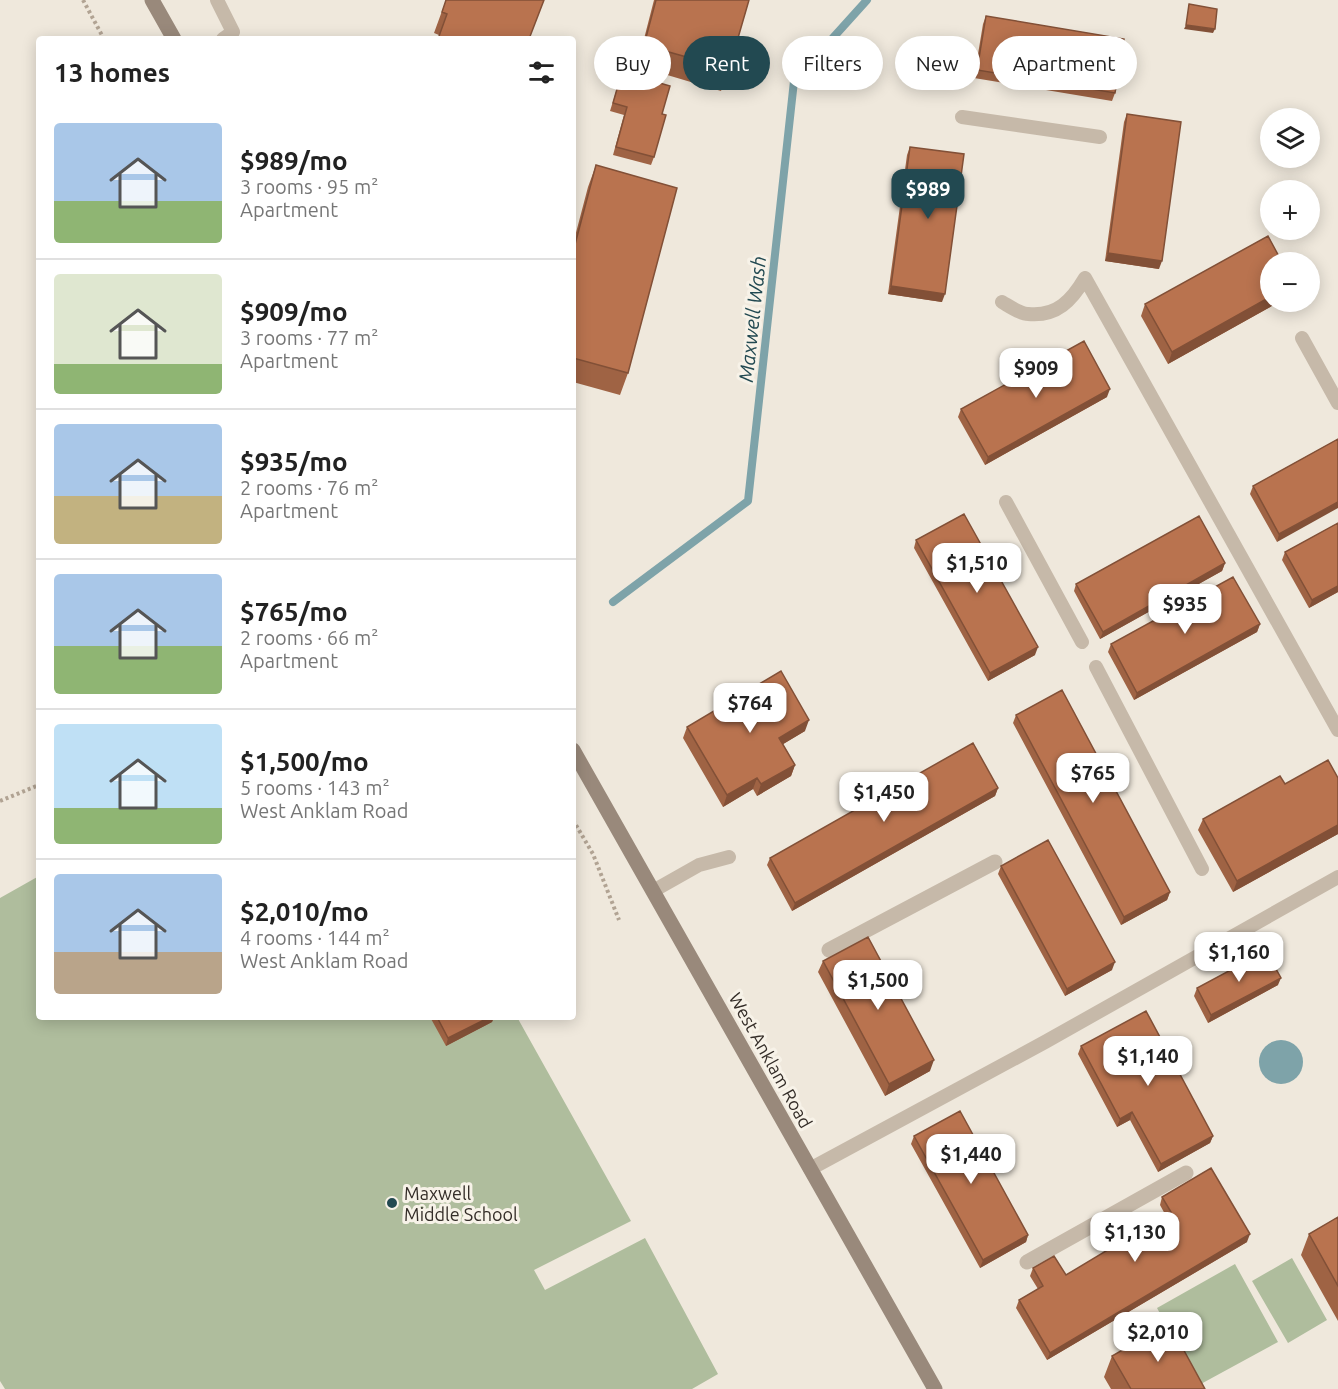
<!DOCTYPE html>
<html lang="en">
<head>
<meta charset="utf-8">
<style>
  body { margin:0; font-family:Ubuntu,sans-serif; background:#f2f2f2; color:#222; height:100vh; display:flex; flex-direction:column; font-size:22px; white-space:nowrap }
  * { box-sizing:border-box; margin:0 }
  p { font-size:20px; color:#767676 }
  .icon { flex:none; width:33px; height:33px; fill:none; stroke:currentColor; stroke-width:2; stroke-linecap:round; stroke-linejoin:round }
  .map { position:relative; flex:1; overflow:hidden }
  .panel { position:absolute; left:36px; top:36px; width:540px; height:984px; display:flex; flex-direction:column; background:#fff; border-radius:6px; box-shadow:0 3px 15px #0003 }
  .panel>* { flex:none }
  .top-card { position:absolute; left:594px; top:36px; width:570px; height:54px; display:flex; gap:12px }
  .fabs { position:absolute; left:1260px; top:108px; display:grid; gap:12px }
  .fabs a { display:grid; place-items:center; width:60px; height:60px; border-radius:50%; background:#fff; box-shadow:0 3px 15px #0003; font-size:30px }
  .price { position:absolute; translate:-50% -51px; padding:0 14px; border-radius:12px; background:#fff; color:#222; font-size:20px; line-height:39px; filter:drop-shadow(0 2px 3px #0008) }
  .price::after { content:''; position:absolute; left:50%; top:36px; width:18px; height:14px; margin-left:-9px; background:inherit; clip-path:polygon(0 0,100% 0,50% 100%) }
  .price.selected { background:#224951; color:#fff }
  ul { padding:0; list-style:none }
  li { display:flex; align-items:center; gap:18px; height:150px; padding:0 18px }
  li+li { border-top:2px solid #e0e0e0 }
  li span { display:grid; place-items:center; flex:none; width:168px; height:120px; border-radius:6px; color:#555 }
  li>.icon { margin-inline-start:auto }
  span .icon { width:72px; height:72px; fill:#fffc; stroke-width:1 }
  li b { font-size:26px }
  h2 { display:flex; justify-content:space-between; align-items:center; height:72px; padding:0 18px; font-size:26px }
  .pill { padding:0 21px; border-radius:27px; background:#fff; box-shadow:0 3px 15px #0003; font-size:21px; line-height:54px }
  .pill.selected { background:#224951; color:#fff }
  .map>svg:first-child { display:block }
  .green { fill:#afbd9d }
  .water { fill:#7ea3a9 }
  .lines { fill:none; stroke-linecap:round; stroke-linejoin:round }
  .stream { stroke:#7ea3a9; stroke-width:8 }
  .path { stroke:#b1a393; stroke-width:4; stroke-dasharray:3 3; stroke-linecap:butt }
  .service { stroke:#c6b9a9; stroke-width:14 }
  .minor { stroke:#c6b9a9; stroke-width:15 }
  .secondary { stroke:#99897b; stroke-width:15 }
  .wall { fill:#9f6344 }
  .shaded-wall { fill:#825037 }
  .building { fill:#b9734f; stroke:#825037; stroke-width:1.5 }
  .poi-dot { fill:#224951; stroke:#f7f2e8; stroke-width:2 }
  .labels { text-anchor:middle; dominant-baseline:central; stroke-width:6; stroke-linejoin:round; paint-order:stroke }
  .street-label { font-size:18px; fill:#342d28; stroke:#f7f2e8 }
  .poi-label { font-size:18px; fill:#342d28; stroke:#f7f2e8; text-anchor:start }
  .water-label { font-size:20px; font-style:italic; fill:#224951; stroke:#f7f2e8 }
</style>
</head>
<body>
<div class="map">
<svg width="1338" height="1389" viewBox="0 0 1338 1389">
  <rect width="100%" height="100%" fill="#efe8dc"/>
  <path class="green" d="M 39,876 L 39,1017 L 517,1017 L 631,1221 L 534,1270 L 545,1290 L 645,1238 L 718,1374 L 692,1389 L 5,1389 L 0,1381 L 0,898 Z
    M 1292,1258 L 1327,1320 L 1288,1343 L 1252,1281 Z
    M 1235,1264 L 1278,1342 L 1199,1385 L 1157,1308 Z"/>
  <path class="water" d="M1259 1062a22 22 0 1 1 44 0a22 22 0 1 1-44 0Z"/>
  <g class="lines">
    <path class="stream" d="M 613,602 L 748,501 L 794,81 L 867,0"/>
    <path class="path" d="M 83,0 L 104,39
      M 0,801 L 39,785
      M 573,820 L 593,854 L 619,920"/>
    <path class="service" d="M 217,0 L 233,32 L 223,39
      M 962,117 L 1100,137
      M 1085,278 L 1338,730
      M 1002,302 C 1009,306 1020,314 1028,314 C 1057,317 1072,300 1085,278
      M 1302,338 L 1338,403
      M 1006,502 L 1082,642
      M 1096,667 L 1202,869
      M 653,891 L 699,865 L 729,857
      M 810,1169 L 1045,1042 L 1338,877"/>
    <path class="minor" d="M 829,950 L 995,862
      M 1027,1262 L 1186,1173"/>
    <path class="secondary" d="M 152,0 L 174,39
      M 573,750 L 935,1389"/>
  </g>
  <path class="wall" d="M 446,0 L 544,0 L 439,35 L 434,33 Z
    M 654,0 L 749,0 L 729,69 L 721,91 L 637,66 Z
    M 986,16 L 1115,93 L 1112,101 L 974,78 L 983,24 Z
    M 646,79 L 662,114 L 654,157 L 651,165 L 613,155 L 624,115 L 610,111 L 619,82 L 643,88 Z
    M 1127,114 L 1159,269 L 1105,261 L 1124,122 Z
    M 910,147 L 942,302 L 888,294 L 907,155 Z
    M 596,165 L 628,373 L 620,395 L 573,382 L 573,244 L 588,187 Z
    M 1279,302 L 1168,364 L 1141,316 L 1145,304 Z
    M 1107,397 L 985,465 L 958,417 L 961,409 Z
    M 1338,439 L 1277,542 L 1250,494 L 1253,486 Z
    M 1338,523 L 1338,592 L 1309,608 L 1282,560 L 1285,552 Z
    M 916,540 L 1035,655 L 988,681 L 914,548 Z
    M 1225,563 L 1222,571 L 1100,639 L 1074,591 L 1076,584 Z
    M 1260,624 L 1257,632 L 1134,700 L 1108,652 L 1111,644 Z
    M 1016,715 L 1170,892 L 1167,900 L 1121,925 L 1013,723 Z
    M 687,727 L 805,731 L 783,744 L 795,765 L 791,776 L 757,796 L 753,789 L 723,807 L 683,738 Z
    M 1338,778 L 1338,834 L 1233,892 L 1198,830 L 1203,819 Z
    M 998,788 L 995,796 L 792,911 L 767,865 L 770,858 Z
    M 1001,866 L 1112,970 L 1065,996 L 998,874 Z
    M 823,961 L 930,1071 L 885,1096 L 818,972 Z
    M 1278,985 L 1208,1023 L 1194,996 L 1197,988 Z
    M 430,1017 L 494,1017 L 492,1022 L 446,1046 Z
    M 1081,1046 L 1213,1136 L 1210,1143 L 1158,1172 L 1130,1120 L 1117,1127 L 1078,1054 Z
    M 914,1136 L 1028,1235 L 1026,1242 L 980,1268 L 911,1144 Z
    M 1162,1197 L 1247,1242 L 1047,1360 L 1016,1308 L 1019,1300 L 1038,1289 L 1030,1276 L 1033,1268 L 1066,1275 L 1166,1216 L 1160,1205 Z
    M 1338,1217 L 1338,1321 L 1301,1255 L 1309,1234 Z
    M 1112,1356 L 1205,1389 L 1111,1389 L 1104,1377 Z"/>
  <path class="shaded-wall" d="M 1186,25 L 1215,29 L 1213,33 L 1184,29 Z
    M 1108,253 L 1162,261 L 1159,269 L 1105,261 Z
    M 891,286 L 945,294 L 942,302 L 888,294 Z
    M 1270,297 L 1270,302 L 1279,302 L 1168,364 L 1172,352 Z
    M 1110,389 L 1107,397 L 985,465 L 988,457 Z
    M 1338,502 L 1338,508 L 1277,542 L 1279,534 Z
    M 1225,563 L 1222,571 L 1100,639 L 1103,632 Z
    M 1338,586 L 1338,592 L 1309,608 L 1312,600 Z
    M 1260,624 L 1257,632 L 1134,700 L 1137,693 Z
    M 1038,647 L 1035,655 L 988,681 L 990,673 Z
    M 809,720 L 805,731 L 775,749 L 779,738 Z
    M 795,765 L 791,776 L 757,796 L 761,784 Z
    M 757,778 L 753,789 L 723,807 L 727,795 Z
    M 998,788 L 995,796 L 792,911 L 795,903 Z
    M 1338,825 L 1338,834 L 1233,892 L 1237,881 Z
    M 1170,892 L 1167,900 L 1121,925 L 1124,917 Z
    M 1115,962 L 1112,970 L 1065,996 L 1067,989 Z
    M 1281,978 L 1278,985 L 1208,1023 L 1211,1015 Z
    M 490,1017 L 494,1017 L 492,1022 L 446,1046 L 448,1038 Z
    M 934,1060 L 930,1071 L 885,1096 L 889,1084 Z
    M 1132,1112 L 1130,1120 L 1117,1127 L 1120,1119 Z
    M 1213,1136 L 1210,1143 L 1158,1172 L 1161,1164 Z
    M 1250,1234 L 1247,1242 L 1047,1360 L 1050,1353 Z
    M 1028,1235 L 1026,1242 L 980,1268 L 983,1260 Z"/>
  <path class="building" d="M 446,0 L 544,0 L 529,39 L 438,39 L 447,14 L 442,12 Z
    M 656,0 L 749,0 L 729,69 L 644,45 Z
    M 1189,4 L 1217,9 L 1215,29 L 1186,25 Z
    M 986,16 L 1124,39 L 1115,93 L 977,70 Z
    M 646,79 L 670,86 L 662,114 L 666,115 L 654,157 L 616,147 L 627,107 L 613,103 L 619,82 L 644,88 Z
    M 1127,114 L 1181,122 L 1162,261 L 1108,253 Z
    M 910,147 L 964,154 L 945,294 L 891,286 Z
    M 596,165 L 677,188 L 628,373 L 573,358 L 573,252 Z
    M 1268,236 L 1282,262 L 1270,262 L 1270,297 L 1172,352 L 1145,304 Z
    M 1084,341 L 1110,389 L 988,457 L 961,409 Z
    M 1338,439 L 1338,502 L 1279,534 L 1253,486 Z
    M 964,514 L 1038,647 L 990,673 L 916,540 Z
    M 1199,516 L 1225,563 L 1103,632 L 1076,584 Z
    M 1338,523 L 1338,586 L 1312,600 L 1285,552 Z
    M 1233,577 L 1260,624 L 1137,693 L 1111,644 Z
    M 781,671 L 809,720 L 779,738 L 795,765 L 761,784 L 757,778 L 727,795 L 687,727 Z
    M 1062,690 L 1170,892 L 1124,917 L 1016,715 Z
    M 973,743 L 998,788 L 795,903 L 770,858 Z
    M 1328,760 L 1338,778 L 1338,825 L 1237,881 L 1203,819 L 1280,776 L 1285,784 Z
    M 1048,840 L 1115,962 L 1067,989 L 1001,866 Z
    M 868,937 L 934,1060 L 889,1084 L 823,961 Z
    M 1266,951 L 1281,978 L 1211,1015 L 1197,988 Z
    M 1146,1011 L 1213,1136 L 1161,1164 L 1132,1112 L 1120,1119 L 1081,1046 Z
    M 437,1017 L 490,1017 L 448,1038 Z
    M 960,1111 L 1028,1235 L 983,1260 L 914,1136 Z
    M 1211,1168 L 1250,1234 L 1050,1353 L 1019,1300 L 1043,1286 L 1033,1268 L 1054,1256 L 1066,1275 L 1171,1212 L 1162,1197 Z
    M 1338,1217 L 1338,1286 L 1309,1234 Z
    M 1169,1323 L 1205,1389 L 1131,1389 L 1112,1356 Z"/>
  <circle class="poi-dot" cx="392" cy="1203" r="6"/>
  <g class="labels">
    <g class="street-label">
      <text transform="translate(771 1060) rotate(61)">West Anklam Road</text>
    </g>
    <g class="poi-label">
      <text x="404" y="1193">Maxwell<tspan x="404" dy="21">Middle School</tspan></text>
    </g>
    <g class="water-label">
      <text transform="translate(752 319) rotate(-84)">Maxwell Wash</text>
    </g>
  </g>
</svg>
<div class="fabs">
<a><svg class="icon" aria-label="layers" viewBox="0 0 24 24"><path d="M12 4l9 5-9 5-9-5zM3 14l9 5 9-5"/></svg></a>
<a>+</a>
<a>−</a>
</div>
<b class="price selected" style="left:928px;top:220px">$989</b>
<b class="price" style="left:1036px;top:399px">$909</b>
<b class="price" style="left:977px;top:594px">$1,510</b>
<b class="price" style="left:1185px;top:635px">$935</b>
<b class="price" style="left:750px;top:734px">$764</b>
<b class="price" style="left:1093px;top:804px">$765</b>
<b class="price" style="left:884px;top:823px">$1,450</b>
<b class="price" style="left:1239px;top:983px">$1,160</b>
<b class="price" style="left:878px;top:1011px">$1,500</b>
<b class="price" style="left:1148px;top:1087px">$1,140</b>
<b class="price" style="left:971px;top:1185px">$1,440</b>
<b class="price" style="left:1135px;top:1263px">$1,130</b>
<b class="price" style="left:1158px;top:1363px">$2,010</b>
<div class="top-card">
<a class="pill">Buy</a>
<a class="pill selected">Rent</a>
<a class="pill">Filters</a>
<a class="pill">New</a>
<a class="pill">Apartment</a>
</div>
<section class="panel">
<h2>13 homes<svg class="icon" aria-label="filters" viewBox="0 0 24 24"><path d="M4 7h16M4 17h16"/><circle cx="9" cy="7" r="2"/><circle cx="15" cy="17" r="2"/></svg></h2>
<ul>
<li><span style="background:linear-gradient(#a9c7e8 65%,#8fb573 0)"><svg class="icon" aria-label="home" viewBox="0 0 24 24"><path d="M3 11l9-7 9 7M6 9v11h12V9"/></svg></span><div><b>$989/mo</b><p>3 rooms · 95 m²</p><p>Apartment</p></div></li>
<li><span style="background:linear-gradient(#dfe7d0 75%,#8fb573 0)"><svg class="icon" aria-label="home" viewBox="0 0 24 24"><path d="M3 11l9-7 9 7M6 9v11h12V9"/></svg></span><div><b>$909/mo</b><p>3 rooms · 77 m²</p><p>Apartment</p></div></li>
<li><span style="background:linear-gradient(#a9c7e8 60%,#c2b280 0)"><svg class="icon" aria-label="home" viewBox="0 0 24 24"><path d="M3 11l9-7 9 7M6 9v11h12V9"/></svg></span><div><b>$935/mo</b><p>2 rooms · 76 m²</p><p>Apartment</p></div></li>
<li><span style="background:linear-gradient(#a9c7e8 60%,#8fb573 0)"><svg class="icon" aria-label="home" viewBox="0 0 24 24"><path d="M3 11l9-7 9 7M6 9v11h12V9"/></svg></span><div><b>$765/mo</b><p>2 rooms · 66 m²</p><p>Apartment</p></div></li>
<li><span style="background:linear-gradient(#bfe0f5 70%,#8fb573 0)"><svg class="icon" aria-label="home" viewBox="0 0 24 24"><path d="M3 11l9-7 9 7M6 9v11h12V9"/></svg></span><div><b>$1,500/mo</b><p>5 rooms · 143 m²</p><p>West Anklam Road</p></div></li>
<li><span style="background:linear-gradient(#a9c7e8 65%,#b9a48a 0)"><svg class="icon" aria-label="home" viewBox="0 0 24 24"><path d="M3 11l9-7 9 7M6 9v11h12V9"/></svg></span><div><b>$2,010/mo</b><p>4 rooms · 144 m²</p><p>West Anklam Road</p></div></li>
</ul>
</section>
</div>
</body>
</html>
